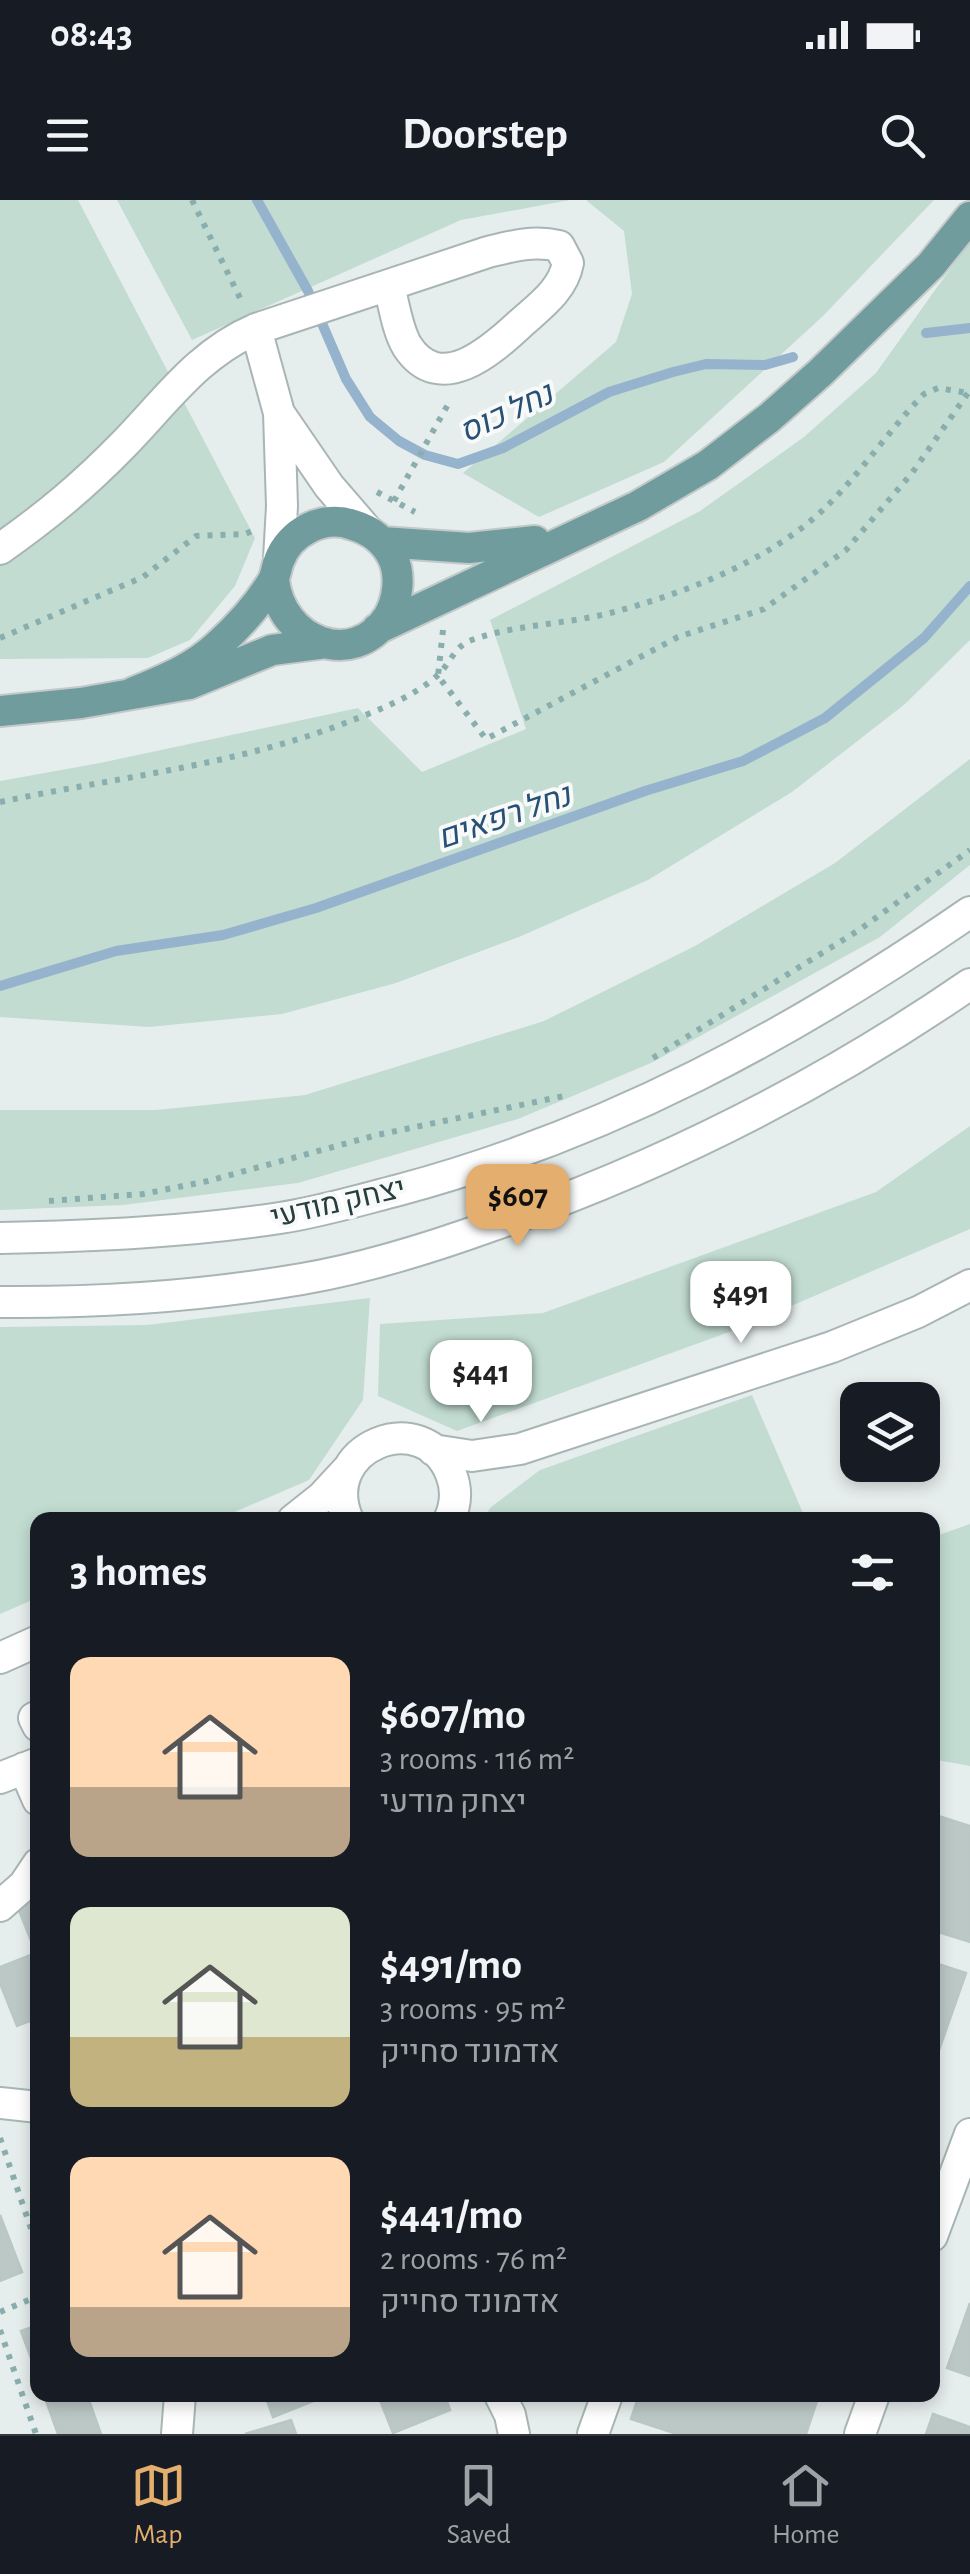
<!DOCTYPE html>
<html lang="en">
<head>
<meta charset="utf-8">
<style>
  body { margin:0; font-family:"Alegreya Sans",Heebo,sans-serif; background:#20242c; color:#f1f3f6; height:100vh; display:flex; flex-direction:column; font-size:38px; white-space:nowrap }
  * { box-sizing:border-box; margin:0 }
  p { font-size:32px; color:#9ea1a6 }
  .icon { flex:none; width:55px; height:55px; fill:none; stroke:currentColor; stroke-width:2; stroke-linecap:round; stroke-linejoin:round }
  .map { position:relative; flex:1; overflow:hidden }
  .panel { position:absolute; left:30px; top:1312px; width:910px; height:890px; display:flex; flex-direction:column; background:#171b24; border-radius:20px; box-shadow:0 5px 15px #0003 }
  .panel>* { flex:none }
  .tools { position:absolute; left:840px; top:1182px; display:grid; gap:20px }
  .tools a { display:grid; place-items:center; width:100px; height:100px; border-radius:20px; background:#171b24; box-shadow:0 5px 15px #0003; font-size:50px }
  .price { position:absolute; translate:-50% -85px; padding:0 22px; border-radius:20px; background:#fff; color:#222; font-size:32px; line-height:65px; filter:drop-shadow(0 2px 5px #0008) }
  .price::after { content:''; position:absolute; left:50%; top:60px; width:30px; height:22px; margin-left:-15px; background:inherit; clip-path:polygon(0 0,100% 0,50% 100%) }
  .price.current { background:#e4ae6e; color:#111 }
  ul { padding:0; list-style:none }
  li { display:flex; align-items:center; gap:30px; height:250px; padding:0 40px }
  li span { display:grid; place-items:center; flex:none; width:280px; height:200px; border-radius:20px; color:#555 }
  li>.icon { margin-inline-start:auto }
  span .icon { width:120px; height:120px; fill:#fffc; stroke-width:1 }
  li b { font-size:42px }
  h2 { display:flex; justify-content:space-between; align-items:center; height:120px; padding:0 40px; font-size:42px }
  .status { display:flex; justify-content:space-between; align-items:center; height:70px; padding:0 50px; background:#171b24; direction:ltr }
  .status svg { height:28px; fill:currentColor }
  header { display:flex; justify-content:space-between; align-items:center; height:130px; padding:0 40px; background:#171b24; font-size:45px; font-weight:600 }
  .dock { display:flex; justify-content:space-around; align-items:center; height:140px; border-top:2px solid #363941; background:#171b24; font-size:28px; color:#9ea1a6 }
  .dock a { display:grid; justify-items:center; gap:5px }
  .dock .current { color:#e4ae6e }
  .map>svg:first-child { display:block }
  .green { fill:#c2dcd1 }
  .lines { fill:none; stroke-linecap:round; stroke-linejoin:round }
  .stream { stroke:#95b3cc; stroke-width:10 }
  .building { fill:#bcc8c6; stroke:#b9c7c5; stroke-width:2.5 }
  .minor-casing { stroke:#a9b5b5; stroke-width:34 }
  .major-casing { stroke:#c3c9c9; stroke-width:34 }
  .path { stroke:#8aaead; stroke-width:6; stroke-dasharray:5 8; stroke-linecap:butt }
  .minor { stroke:#fff; stroke-width:30 }
  .major { stroke:#709c9e; stroke-width:30 }
  .labels { text-anchor:middle; dominant-baseline:central; stroke-width:8; stroke-linejoin:round; paint-order:stroke }
  .street-label { font-size:30px; fill:#273d3e; stroke:#f7faf9 }
  .water-label { font-size:32px; font-style:italic; fill:#275074; stroke:#f7faf9 }
</style>
</head>
<body>
<div class="status"><b>08:43</b><svg viewBox="0 0 49 12"><path d="M0 12V9h3v3zM5 12V6h3v6zM10 12V3h3v9zM15 12V0h3v12zM26 1h20v11H26zM47 4h2v5h-2z"/></svg></div>
<header><svg class="icon" aria-label="menu" viewBox="0 0 24 24"><path d="M4 6h16M4 12h16M4 18h16"/></svg>Doorstep<svg class="icon" aria-label="search" viewBox="0 0 24 24"><circle cx="10" cy="10" r="6"/><path d="M15 15l6 6"/></svg></header>
<div class="map">
<svg width="970" height="2234" viewBox="0 0 970 2234">
  <rect width="100%" height="100%" fill="#e6eeed"/>
  <path class="green" d="M 0,0 L 78,0 L 255,338 L 235,386 L 190,440 L 148,458 L 0,459 Z
    M 117,0 L 570,0 L 461,20 L 192,140 Z
    M 586,0 L 934,0 L 823,116 L 664,262 L 539,317 L 463,273 L 616,142 L 632,94 L 624,31 Z
    M 970,41 L 970,440 L 905,504 L 792,592 L 648,680 L 519,737 L 396,783 L 282,814 L 149,827 L 0,817 L 0,581 L 100,563 L 358,508 L 422,572 L 526,529 L 490,420 L 700,311 L 804,237 L 876,173 Z
    M 970,559 L 970,665 L 880,737 L 651,863 L 518,919 L 298,983 L 123,1005 L 0,1010 L 0,910 L 156,910 L 305,895 L 544,821 L 695,746 L 835,663 Z
    M 970,926 L 970,1029 L 740,1128 L 457,1231 L 378,1196 L 380,1124 L 543,1113 L 876,992 Z
    M 370,1098 L 363,1200 L 309,1280 L 216,1320 L 38,1320 L 37,1398 L 0,1414 L 0,1127 L 147,1125 Z
    M 752,1195 L 806,1320 L 482,1320 L 491,1307 L 540,1270 Z
    M 970,1324 L 970,1566 L 932,1559 L 933,1337 Z"/>
  <g class="lines">
    <path class="stream" d="M 257,0 L 308,91 L 346,179 L 370,217 L 399,241 L 425,255 L 458,264 L 503,248 L 609,192 L 673,172 L 706,164 L 765,165 L 793,157
      M 926,133 L 970,128
      M 0,786 L 116,751 L 223,735 L 316,708 L 645,591 L 743,561 L 825,518 L 924,438 L 970,386"/>
  </g>
  <path class="building" d="M 932,1614 L 970,1626 L 970,1742 L 932,1730 Z
    M 38,1700 L 38,1818 L 17,1826 L 0,1783 L 0,1767 L 36,1753 L 18,1708 Z
    M 932,1762 L 966,1773 L 932,1870 Z
    M 0,2015 L 22,2072 L 0,2081 Z
    M 970,2103 L 970,2176 L 947,2168 Z
    M 38,2125 L 38,2177 L 21,2131 Z
    M 44,2195 L 87,2195 L 101,2234 L 58,2234 Z
    M 265,2195 L 328,2195 L 273,2217 Z
    M 378,2195 L 445,2195 L 450,2210 L 393,2233 Z
    M 639,2195 L 819,2195 L 806,2234 L 677,2234 L 631,2219 Z
    M 933,2214 L 970,2227 L 970,2234 L 926,2234 Z
    M 291,2220 L 296,2234 L 245,2234 Z"/>
  <g class="lines">
    <g class="minor-casing">
      <path id="minor" d="M 256,129 L 279,213 L 282,306 L 279,359
        M 279,213 L 329,286 L 366,329
        M 0,349 C 48,315 83,286 124,244 C 166,201 199,153 256,129 L 488,52 C 512,46 534,40 559,46 L 568,63 C 563,90 540,106 520,124 C 492,150 440,197 407,146 C 397,129 394,104 389,86
        M 0,1038 C 94,1036 188,1032 280,1018 C 320,1012 360,1000 399,990 C 608,934 793,834 970,712
        M 0,1102 C 101,1103 202,1096 302,1079 C 366,1068 430,1048 491,1026 C 661,967 822,886 970,784
        M 433,1250 L 472,1256 L 520,1249 L 832,1147 L 918,1112 L 970,1085
        M 293,1320 L 322,1297 L 347,1270
        M 348,1320 C 316,1247 424,1204 451,1274 C 457,1289 456,1305 449,1320
        M 0,1458 L 38,1441
        M 38,1516 L 34,1518 L 38,1526
        M 24,1568 L 38,1600
        M 0,1578 L 38,1563
        M 0,1706 L 24,1685 L 38,1664
        M 0,1903 L 38,1907
        M 932,2036 L 970,1934
        M 500,2195 L 510,2215 L 514,2234
        M 177,2234 L 180,2195
        M 593,2234 L 607,2195
        M 860,2234 L 874,2195"/>
    </g>
    <g class="major-casing">
      <path id="major" d="M 382,342 L 469,348 L 535,341
        M 377,429 L 638,306 L 708,265 L 769,218 L 820,173 L 931,65 L 970,17
        M 132,493 C 163,480 192,469 217,446 C 237,428 258,405 272,382 C 276,376 276,368 279,361 C 289,332 324,314 353,325 C 370,330 385,341 393,358 C 401,376 398,400 388,417 C 353,470 281,442 274,380
        M 0,511 L 81,503 L 189,484 L 272,450 L 326,443"/>
    </g>
    <path class="path" d="M 192,0 L 242,102
      M 377,292 L 415,312
      M 394,301 L 451,199
      M 443,430 L 438,476 L 486,539 L 678,437 L 764,409 L 846,350 L 912,273 L 968,193
      M 0,438 L 143,377 L 196,336 L 245,334 L 252,331
      M 0,602 C 118,577 239,565 353,520 C 381,509 417,495 439,474 C 449,464 456,446 469,441 C 514,424 563,425 610,413 C 683,394 770,361 825,308 C 861,273 889,230 924,194 L 938,188 L 968,193
      M 653,858 L 859,730 L 970,650
      M 49,1001 L 143,994 L 208,981 L 377,935 L 569,895
      M 0,1938 L 38,2049
      M 0,2112 L 38,2096
      M 0,2130 L 36,2234"/>
    <use href="#minor" class="minor"/>
    <use href="#major" class="major"/>
  </g>
  <g class="labels">
    <g class="street-label">
      <text transform="translate(338 1003) rotate(-13)">יצחק מודעי</text>
    </g>
    <g class="water-label">
      <text transform="translate(506 213) rotate(-25)">נחל כוס</text>
      <text transform="translate(504 617) rotate(-19)">נחל רפאים</text>
    </g>
  </g>
</svg>
<div class="tools">
<a><svg class="icon" aria-label="layers" viewBox="0 0 24 24"><path d="M12 4l9 5-9 5-9-5zM3 14l9 5 9-5"/></svg></a>
</div>
<b class="price current" style="left:518px;top:1049px">$607</b>
<b class="price" style="left:741px;top:1146px">$491</b>
<b class="price" style="left:481px;top:1225px">$441</b>
<section class="panel">
<h2>3 homes<svg class="icon" aria-label="filters" viewBox="0 0 24 24"><path d="M4 7h16M4 17h16"/><circle cx="9" cy="7" r="2"/><circle cx="15" cy="17" r="2"/></svg></h2>
<ul>
<li><span style="background:linear-gradient(#ffd9b3 65%,#b9a48a 0)"><svg class="icon" aria-label="home" viewBox="0 0 24 24"><path d="M3 11l9-7 9 7M6 9v11h12V9"/></svg></span><div><b>$607/mo</b><p>3 rooms · 116 m²</p><p>יצחק מודעי</p></div></li>
<li><span style="background:linear-gradient(#dfe7d0 65%,#c2b280 0)"><svg class="icon" aria-label="home" viewBox="0 0 24 24"><path d="M3 11l9-7 9 7M6 9v11h12V9"/></svg></span><div><b>$491/mo</b><p>3 rooms · 95 m²</p><p>אדמונד סחייק</p></div></li>
<li><span style="background:linear-gradient(#ffd9b3 75%,#b9a48a 0)"><svg class="icon" aria-label="home" viewBox="0 0 24 24"><path d="M3 11l9-7 9 7M6 9v11h12V9"/></svg></span><div><b>$441/mo</b><p>2 rooms · 76 m²</p><p>אדמונד סחייק</p></div></li>
</ul>
</section>
</div>
<nav class="dock">
<a class="current"><svg class="icon" aria-label="map" viewBox="0 0 24 24"><path d="M3 6l6-2 6 2 6-2v14l-6 2-6-2-6 2zM9 4v14M15 6v14"/></svg>Map</a>
<a><svg class="icon" aria-label="saved" viewBox="0 0 24 24"><path d="M7 4h10v16l-5-4-5 4z"/></svg>Saved</a>
<a><svg class="icon" aria-label="home" viewBox="0 0 24 24"><path d="M3 11l9-7 9 7M6 9v11h12V9"/></svg>Home</a>
</nav>
</body>
</html>
